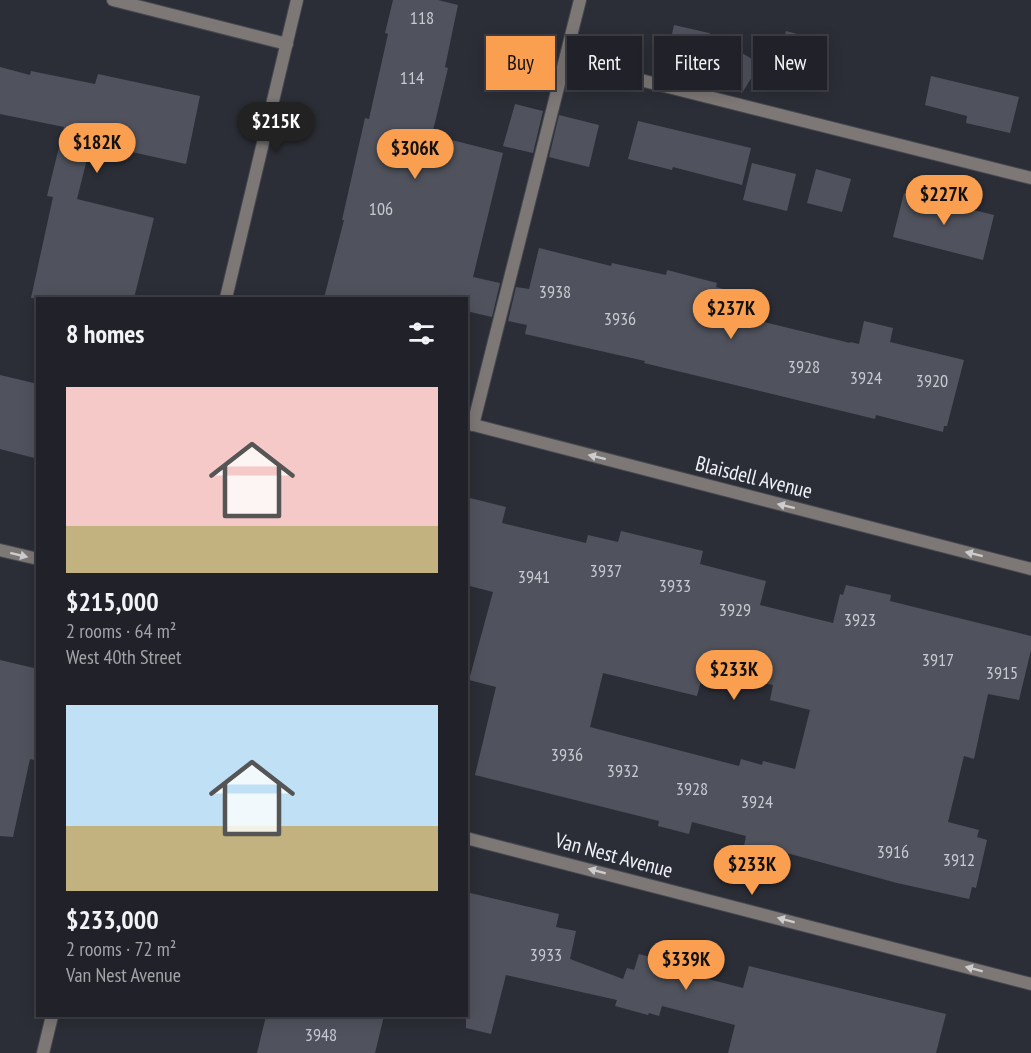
<!DOCTYPE html>
<html lang="en">
<head>
<meta charset="utf-8">
<style>
  body { margin:0; font-family:"PT Sans Narrow",sans-serif; background:#292a31; color:#f1f3f6; height:100vh; display:flex; flex-direction:column; font-size:22px; white-space:nowrap }
  * { box-sizing:border-box; margin:0 }
  p { font-size:20px; color:#a2a4a8 }
  .icon { flex:none; width:33px; height:33px; fill:none; stroke:currentColor; stroke-width:2; stroke-linecap:round; stroke-linejoin:round }
  .map { position:relative; flex:1; overflow:hidden }
  .drawer { position:absolute; left:36px; top:297px; width:432px; height:720px; display:flex; flex-direction:column; background:#212229; border-radius:0px; box-shadow:0 3px 15px #0003,0 0 0 2px #3e3f46 }
  .drawer>* { flex:none }
  .hud { position:absolute; left:486px; top:36px; width:454px; height:54px; display:flex; gap:12px }
  .price { position:absolute; translate:-50% -51px; padding:0 14px; border-radius:21px; background:#fa9f4f; color:#111; font-size:20px; line-height:39px; filter:drop-shadow(0 2px 3px #0008) }
  .price::after { content:''; position:absolute; left:50%; top:36px; width:18px; height:14px; margin-left:-9px; background:inherit; clip-path:polygon(0 0,100% 0,50% 100%) }
  .price.on { background:#222; color:#fff }
  ul { padding:0; list-style:none }
  li { display:grid; align-content:center; gap:12px; height:318px; padding:0 30px }
  li span { display:grid; place-items:center; height:186px; border-radius:0px; color:#555 }
  li>.icon { margin-inline-start:auto }
  span .icon { width:108px; height:108px; fill:#fffc; stroke-width:1 }
  li b { font-size:26px }
  h2 { display:flex; justify-content:space-between; align-items:center; height:72px; padding:0 30px; font-size:26px }
  .tag { padding:0 21px; border-radius:0px; background:#212229; box-shadow:0 3px 15px #0003,0 0 0 2px #3e3f46; font-size:21px; line-height:54px }
  .tag.on { background:#fa9f4f; color:#111 }
  .map>svg:first-child { display:block }
  .building { fill:#50535d; fill-rule:evenodd }
  .lines { fill:none; stroke-linecap:round; stroke-linejoin:round }
  .service-casing { stroke:#474952; stroke-width:14 }
  .minor-casing { stroke:#474952; stroke-width:14 }
  .tertiary-casing { stroke:#474952; stroke-width:14 }
  .service { stroke:#7d7875; stroke-width:12 }
  .minor { stroke:#7d7875; stroke-width:12 }
  .tertiary { stroke:#7d7875; stroke-width:12 }
  .oneway { fill:#cdcdd0 }
  .labels { text-anchor:middle; dominant-baseline:central; stroke-width:4.5; stroke-linejoin:round; paint-order:stroke }
  .number-label { font-size:18px; fill:#c7cad0 }
  .street-label { font-size:21px; fill:#eff1f7; stroke:#2c2e37 }
</style>
</head>
<body>
<div class="map">
<svg width="1031" height="1053" viewBox="0 0 1031 1053">
  <rect width="100%" height="100%" fill="#2c2e37"/>
  <path class="building" d="M 393,0 L 438,0 L 458,5 L 445,67 L 448,68 L 432,135 L 503,153 L 473,277 L 500,283 L 492,317 L 466,311 L 466,298 L 324,298 L 344,220 L 342,220 L 365,118 L 369,119 L 388,34 L 385,33 Z
    M 674,25 L 709,33 L 760,64 L 742,93 L 705,70 L 666,61 Z
    M 786,31 L 823,41 L 813,76 L 776,67 Z
    M 0,67 L 30,75 L 31,71 L 95,84 L 98,74 L 200,96 L 186,164 L 91,143 L 77,199 L 154,218 L 134,298 L 31,298 L 53,197 L 47,196 L 64,127 L 0,114 Z
    M 931,76 L 1019,97 L 1010,133 L 966,123 L 967,116 L 925,105 Z
    M 515,104 L 543,111 L 533,153 L 503,146 Z
    M 559,115 L 599,125 L 589,167 L 549,157 Z
    M 638,121 L 751,148 L 742,185 L 673,167 L 672,170 L 628,159 Z
    M 752,163 L 796,174 L 787,211 L 743,200 Z
    M 816,169 L 851,179 L 842,212 L 807,203 Z
    M 904,193 L 994,215 L 983,260 L 893,237 Z
    M 539,248 L 611,266 L 612,263 L 666,275 L 667,270 L 717,283 L 716,287 L 769,301 L 764,322 L 850,343 L 850,342 L 859,344 L 864,321 L 893,328 L 890,342 L 964,360 L 947,426 L 944,426 L 943,432 L 876,415 L 875,419 L 644,363 L 645,361 L 525,334 L 527,325 L 508,321 L 516,287 L 529,289 Z
    M 0,375 L 38,384 L 38,459 L 0,449 Z
    M 466,497 L 506,507 L 502,523 L 586,543 L 588,535 L 618,542 L 621,531 L 703,551 L 700,564 L 766,581 L 760,605 L 833,623 L 840,594 L 843,595 L 846,585 L 891,595 L 890,601 L 1031,636 L 1031,650 L 1019,700 L 988,694 L 974,759 L 964,756 L 948,822 L 979,830 L 977,837 L 987,840 L 976,888 L 972,887 L 969,899 L 897,883 L 772,849 L 771,853 L 744,846 L 746,836 L 692,822 L 689,834 L 658,826 L 659,821 L 475,775 L 496,687 L 469,680 L 493,592 L 466,585 ZM 707,659 L 770,674 L 767,684 L 773,685 L 770,700 L 810,710 L 795,769 L 763,761 L 762,765 L 741,759 L 739,766 L 590,727 L 603,673 L 697,696 Z
    M 0,660 L 38,669 L 38,761 L 30,759 L 13,837 L 0,836 Z
    M 466,892 L 559,914 L 556,927 L 576,931 L 570,959 L 623,979 L 627,968 L 634,970 L 639,954 L 670,962 L 669,969 L 743,988 L 749,966 L 946,1014 L 936,1053 L 728,1053 L 735,1025 L 662,1006 L 659,1016 L 649,1013 L 648,1015 L 615,1006 L 617,1000 L 506,975 L 491,1034 L 466,1028 Z
    M 266,1016 L 384,1016 L 375,1053 L 257,1053 Z"/>
  <g class="lines">
    <g class="service-casing">
      <path id="service" d="M 565,61 L 1031,178
        M 473,425 L 580,0"/>
    </g>
    <g class="minor-casing">
      <path id="minor" d="M 113,0 L 287,44
        M 466,423 L 1031,569
        M 0,550 L 38,559
        M 466,838 L 1031,984
        M 43,1053 L 52,1016"/>
    </g>
    <g class="tertiary-casing">
      <path id="tertiary" d="M 226,298 L 297,0"/>
    </g>
    <use href="#service" class="service"/>
    <use href="#minor" class="minor"/>
    <use href="#tertiary" class="tertiary"/>
  </g>
  <defs><path id="oneway-solid" d="M-6-.8H1V-3.2L6.5 0L1 3.2V.8H-6Z" transform="scale(1.5)"/></defs>
  <g class="oneway">
    <use href="#oneway-solid" transform="translate(597 457) rotate(-166)"/>
    <use href="#oneway-solid" transform="translate(786 506) rotate(-166)"/>
    <use href="#oneway-solid" transform="translate(974 554) rotate(-166)"/>
    <use href="#oneway-solid" transform="translate(19 555) rotate(14)"/>
    <use href="#oneway-solid" transform="translate(597 871) rotate(-165)"/>
    <use href="#oneway-solid" transform="translate(786 920) rotate(-165)"/>
    <use href="#oneway-solid" transform="translate(974 969) rotate(-165)"/>
  </g>
  <g class="labels">
    <g class="number-label">
      <text x="422" y="17">118</text>
      <text x="412" y="77">114</text>
      <text x="381" y="208">106</text>
      <text x="555" y="291">3938</text>
      <text x="620" y="318">3936</text>
      <text x="804" y="366">3928</text>
      <text x="866" y="377">3924</text>
      <text x="932" y="380">3920</text>
      <text x="606" y="570">3937</text>
      <text x="534" y="576">3941</text>
      <text x="675" y="585">3933</text>
      <text x="735" y="609">3929</text>
      <text x="860" y="619">3923</text>
      <text x="938" y="659">3917</text>
      <text x="1002" y="672">3915</text>
      <text x="567" y="754">3936</text>
      <text x="623" y="770">3932</text>
      <text x="692" y="788">3928</text>
      <text x="757" y="801">3924</text>
      <text x="893" y="851">3916</text>
      <text x="959" y="859">3912</text>
      <text x="546" y="954">3933</text>
      <text x="321" y="1034">3948</text>
    </g>
    <g class="street-label">
      <text transform="translate(754 477) rotate(14)">Blaisdell Avenue</text>
      <text transform="translate(614 855) rotate(15)">Van Nest Avenue</text>
    </g>
  </g>
</svg>
<b class="price on" style="left:276px;top:153px">$215K</b>
<b class="price" style="left:97px;top:174px">$182K</b>
<b class="price" style="left:415px;top:180px">$306K</b>
<b class="price" style="left:944px;top:226px">$227K</b>
<b class="price" style="left:731px;top:340px">$237K</b>
<b class="price" style="left:734px;top:701px">$233K</b>
<b class="price" style="left:752px;top:896px">$233K</b>
<b class="price" style="left:686px;top:991px">$339K</b>
<div class="hud">
<a class="tag on">Buy</a>
<a class="tag">Rent</a>
<a class="tag">Filters</a>
<a class="tag">New</a>
</div>
<section class="drawer">
<h2>8 homes<svg class="icon" aria-label="filters" viewBox="0 0 24 24"><path d="M4 7h16M4 17h16"/><circle cx="9" cy="7" r="2"/><circle cx="15" cy="17" r="2"/></svg></h2>
<ul>
<li><span style="background:linear-gradient(#f6c9c9 75%,#c2b280 0)"><svg class="icon" aria-label="home" viewBox="0 0 24 24"><path d="M3 11l9-7 9 7M6 9v11h12V9"/></svg></span><div><b>$215,000</b><p>2 rooms · 64 m²</p><p>West 40th Street</p></div></li>
<li><span style="background:linear-gradient(#bfe0f5 65%,#c2b280 0)"><svg class="icon" aria-label="home" viewBox="0 0 24 24"><path d="M3 11l9-7 9 7M6 9v11h12V9"/></svg></span><div><b>$233,000</b><p>2 rooms · 72 m²</p><p>Van Nest Avenue</p></div></li>
</ul>
</section>
</div>
</body>
</html>
